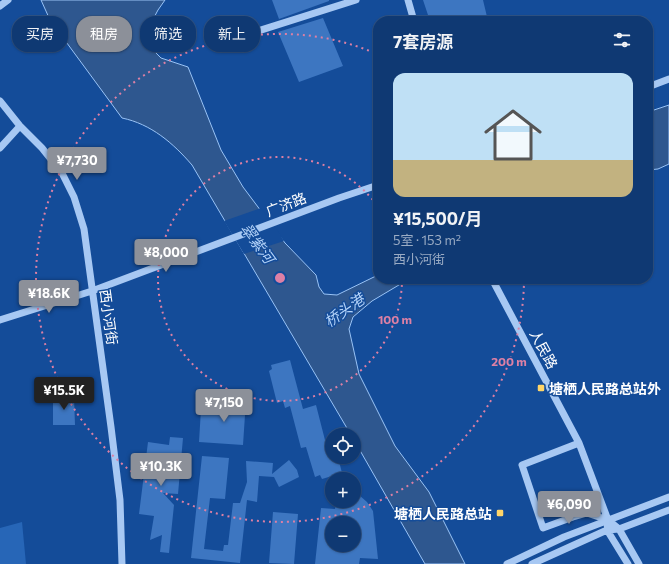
<!DOCTYPE html>
<html lang="zh">
<head>
<meta charset="utf-8">
<style>
  body { margin:0; font-family:Commissioner,"Noto Sans SC",sans-serif; background:#184078; color:#f1f3f6; height:100vh; display:flex; flex-direction:column; font-size:15px; white-space:nowrap }
  * { box-sizing:border-box; margin:0 }
  p { font-size:13px; color:#9bacc4 }
  .icon { flex:none; width:22px; height:22px; fill:none; stroke:currentColor; stroke-width:2; stroke-linecap:round; stroke-linejoin:round }
  .map { position:relative; flex:1; overflow:hidden }
  .drawer { position:absolute; left:373px; top:16px; width:280px; height:268px; display:flex; flex-direction:column; background:#0f3973; border-radius:16px; box-shadow:0 1px 3px #0004,0 0 0 1px #2f5385 }
  .drawer>* { flex:none }
  .top-card { position:absolute; left:12px; top:16px; width:301px; height:36px; display:flex; gap:8px }
  .tools { position:absolute; left:325px; top:428px; display:grid; gap:8px }
  .tools a { display:grid; place-items:center; width:36px; height:36px; border-radius:50%; background:#0f3973; box-shadow:0 1px 3px #0004,0 0 0 1px #2f5385; font-size:20px }
  .price { position:absolute; translate:-50% -34px; padding:0 9px; border-radius:4px; background:#8c9099; color:#fff; font-size:13px; line-height:26px; filter:drop-shadow(0 1px 2px #0008) }
  .price::after { content:''; position:absolute; left:50%; top:24px; width:12px; height:9px; margin-left:-6px; background:inherit; clip-path:polygon(0 0,100% 0,50% 100%) }
  .price.current { background:#222; color:#fff }
  ul { padding:0; list-style:none }
  li { display:grid; align-content:center; gap:8px; height:212px; padding:0 20px }
  li+li { border-top:1px solid #2f5385 }
  li span { display:grid; place-items:center; height:124px; border-radius:12px; color:#555 }
  li>.icon { margin-inline-start:auto }
  span .icon { width:72px; height:72px; fill:#fffc; stroke-width:1 }
  li b { font-size:17px }
  h2 { display:flex; justify-content:space-between; align-items:center; height:48px; padding:0 20px; font-size:17px }
  .tag { padding:0 14px; border-radius:16px; background:#0f3973; box-shadow:0 1px 3px #0004,0 0 0 1px #2f5385; font-size:14px; line-height:36px }
  .tag.current { background:#8c9099; color:#fff }
  .map>svg:first-child { display:block }
  .green { fill:#2766b7 }
  .water { fill:#2e578f; stroke:#99c3f6 }
  .pier { fill:#144c99 }
  .building { fill:#3d76c1; fill-rule:evenodd }
  .lines { fill:none; stroke-linecap:round; stroke-linejoin:round }
  .minor { stroke:#a7c8f3; stroke-width:7 }
  .ring { fill:none; stroke:#dd80a5; stroke-width:2; stroke-dasharray:2 4 }
  .poi-dot { fill:#ffd569; stroke:#144c99; stroke-width:1.5 }
  .labels { text-anchor:middle; dominant-baseline:central; stroke-width:3; stroke-linejoin:round; paint-order:stroke }
  .street-label { font-size:14px; fill:#fff; stroke:#144c99 }
  .poi-label { font-size:14px; font-weight:bold; fill:#fff; stroke:#144c99; text-anchor:start }
  .water-label { font-size:15px; font-style:italic; fill:#b4d3f9; stroke:#144c99 }
  .centre { fill:#dd80a5; stroke:#144c99; stroke-width:2 }
  .ring-label { font-size:12px; text-anchor:middle; font-weight:bold; fill:#dd80a5; stroke:#144c99; stroke-width:3; stroke-linejoin:round; paint-order:stroke }
</style>
</head>
<body>
<div class="map">
<svg width="669" height="564" viewBox="0 0 669 564">
  <rect width="100%" height="100%" fill="#144c99"/>
  <path class="green" d="M 22,522 L 26,564 L 0,564 L 0,528 Z"/>
  <path class="water" d="M 41,0 L 165,0 L 158,10 L 150,25 L 149,46 L 161,58 L 188,67 L 221,150 L 243,187 L 285,243 L 316,275 L 319,287 L 324,294 L 337,295 L 378,275 L 378,279 L 409,279 L 372,301 L 353,317 L 349,329 L 359,374 L 395,446 L 429,492 L 465,564 L 425,564 L 354,440 L 354,435 L 351,435 L 192,165 C 173,143 151,124 122,118 L 50,20 Z
    M 669,105 L 669,164 L 658,169 L 648,170 L 648,112 Z"/>
  <path class="pier" d="M 261,208 L 276,228 L 284,241 L 244,254 L 224,221 Z"/>
  <path class="building" d="M 272,0 L 329,0 L 329,1 L 279,19 Z
    M 423,0 L 483,0 L 488,21 L 430,21 Z
    M 323,18 L 343,66 L 299,82 L 278,32 Z
    M 290,360 L 303,409 L 316,405 L 326,444 L 332,442 L 332,457 L 338,457 L 342,473 L 322,479 L 320,475 L 315,477 L 306,447 L 301,448 L 290,406 L 285,408 L 283,401 L 277,403 L 269,371 L 272,369 L 271,365 Z
    M 74,397 L 75,425 L 53,425 L 53,398 Z
    M 217,398 L 248,400 L 247,415 L 245,415 L 243,445 L 199,442 L 201,409 L 216,411 Z
    M 170,437 L 183,438 L 178,494 L 163,493 L 174,505 L 169,553 L 160,552 L 162,535 L 150,540 L 154,516 L 139,514 L 148,442 L 169,445 Z
    M 202,456 L 229,458 L 225,499 L 210,498 L 204,549 L 223,551 L 224,545 L 228,545 L 233,503 L 240,503 L 247,482 L 246,461 L 273,463 L 272,474 L 289,460 L 297,470 L 299,477 L 279,487 L 274,477 L 259,476 L 257,502 L 247,500 L 240,563 L 191,558 Z
    M 354,494 L 359,495 L 367,502 L 373,511 L 378,559 L 360,558 L 359,564 L 315,564 L 321,508 L 335,509 L 336,501 L 354,501 ZM 332,523 L 354,523 L 354,545 L 332,545 Z
    M 273,512 L 298,514 L 294,564 L 269,563 Z"/>
  <g class="lines">
    <path class="minor" d="M 408,0 L 414,21
      M 0,6 L 8,0
      M 220,43 L 356,0
      M 648,87 L 669,79
      M 0,101 L 20,126 L 42,148 L 62,173 L 74,197 L 84,229 L 111,427 L 120,500 L 122,564
      M 0,148 L 20,126
      M 492,279 L 579,443 L 608,520 L 607,530 L 628,564
      M 0,320 L 92,291 L 339,198 L 378,185
      M 579,443 L 522,465 L 543,528 L 573,517 L 587,513 L 608,520 L 619,529 L 639,564
      M 507,564 L 564,537 L 669,497
      M 532,564 L 607,530 L 619,529 L 669,510"/>
  </g>
  <g class="ring">
    <path d="M402 279A122 122 0 1 1 377 205"/>
    <path d="M524 280A244 244 0 1 1 377 54"/>
  </g>
  <g class="poi-dot">
    <rect x="537" y="384" width="8" height="8" rx="2"/>
    <rect x="496" y="509" width="8" height="8" rx="2"/>
  </g>
  <g class="labels">
    <g class="street-label">
      <text transform="translate(286 204) rotate(-21)">广济路</text>
      <text transform="translate(109 317) rotate(82)">西小河街</text>
      <text transform="translate(544 349) rotate(62)">人民路</text>
    </g>
    <g class="poi-label">
      <text x="549" y="388">塘栖人民路总站外</text>
      <text x="492" y="513" text-anchor="end">塘栖人民路总站</text>
    </g>
    <g class="water-label">
      <text transform="translate(258 243) rotate(54)">翠紫河</text>
      <text transform="translate(344 310) rotate(-35)">桥头港</text>
    </g>
  </g>
  <circle cx="280" cy="278" r="6" class="centre"/>
  <g class="ring-label">
    <text x="395" y="324">100 m</text>
    <text x="509" y="366">200 m</text>
  </g>
</svg>
<div class="tools">
<a><svg class="icon" aria-label="locate" viewBox="0 0 24 24"><circle cx="12" cy="12" r="6"/><path d="M12 2v4M12 18v4M2 12h4M18 12h4"/></svg></a>
<a>+</a>
<a>−</a>
</div>
<b class="price" style="left:77px;top:181px">¥7,730</b>
<b class="price" style="left:166px;top:273px">¥8,000</b>
<b class="price" style="left:49px;top:314px">¥18.6K</b>
<b class="price current" style="left:64px;top:411px">¥15.5K</b>
<b class="price" style="left:224px;top:423px">¥7,150</b>
<b class="price" style="left:161px;top:487px">¥10.3K</b>
<b class="price" style="left:569px;top:525px">¥6,090</b>
<div class="top-card">
<a class="tag">买房</a>
<a class="tag current">租房</a>
<a class="tag">筛选</a>
<a class="tag">新上</a>
</div>
<section class="drawer">
<h2>7套房源<svg class="icon" aria-label="filters" viewBox="0 0 24 24"><path d="M4 7h16M4 17h16"/><circle cx="9" cy="7" r="2"/><circle cx="15" cy="17" r="2"/></svg></h2>
<ul>
<li><span style="background:linear-gradient(#bfe0f5 70%,#c2b280 0)"><svg class="icon" aria-label="home" viewBox="0 0 24 24"><path d="M3 11l9-7 9 7M6 9v11h12V9"/></svg></span><div><b>¥15,500/月</b><p>5室 · 153 m²</p><p>西小河街</p></div></li>
</ul>
</section>
</div>
</body>
</html>
